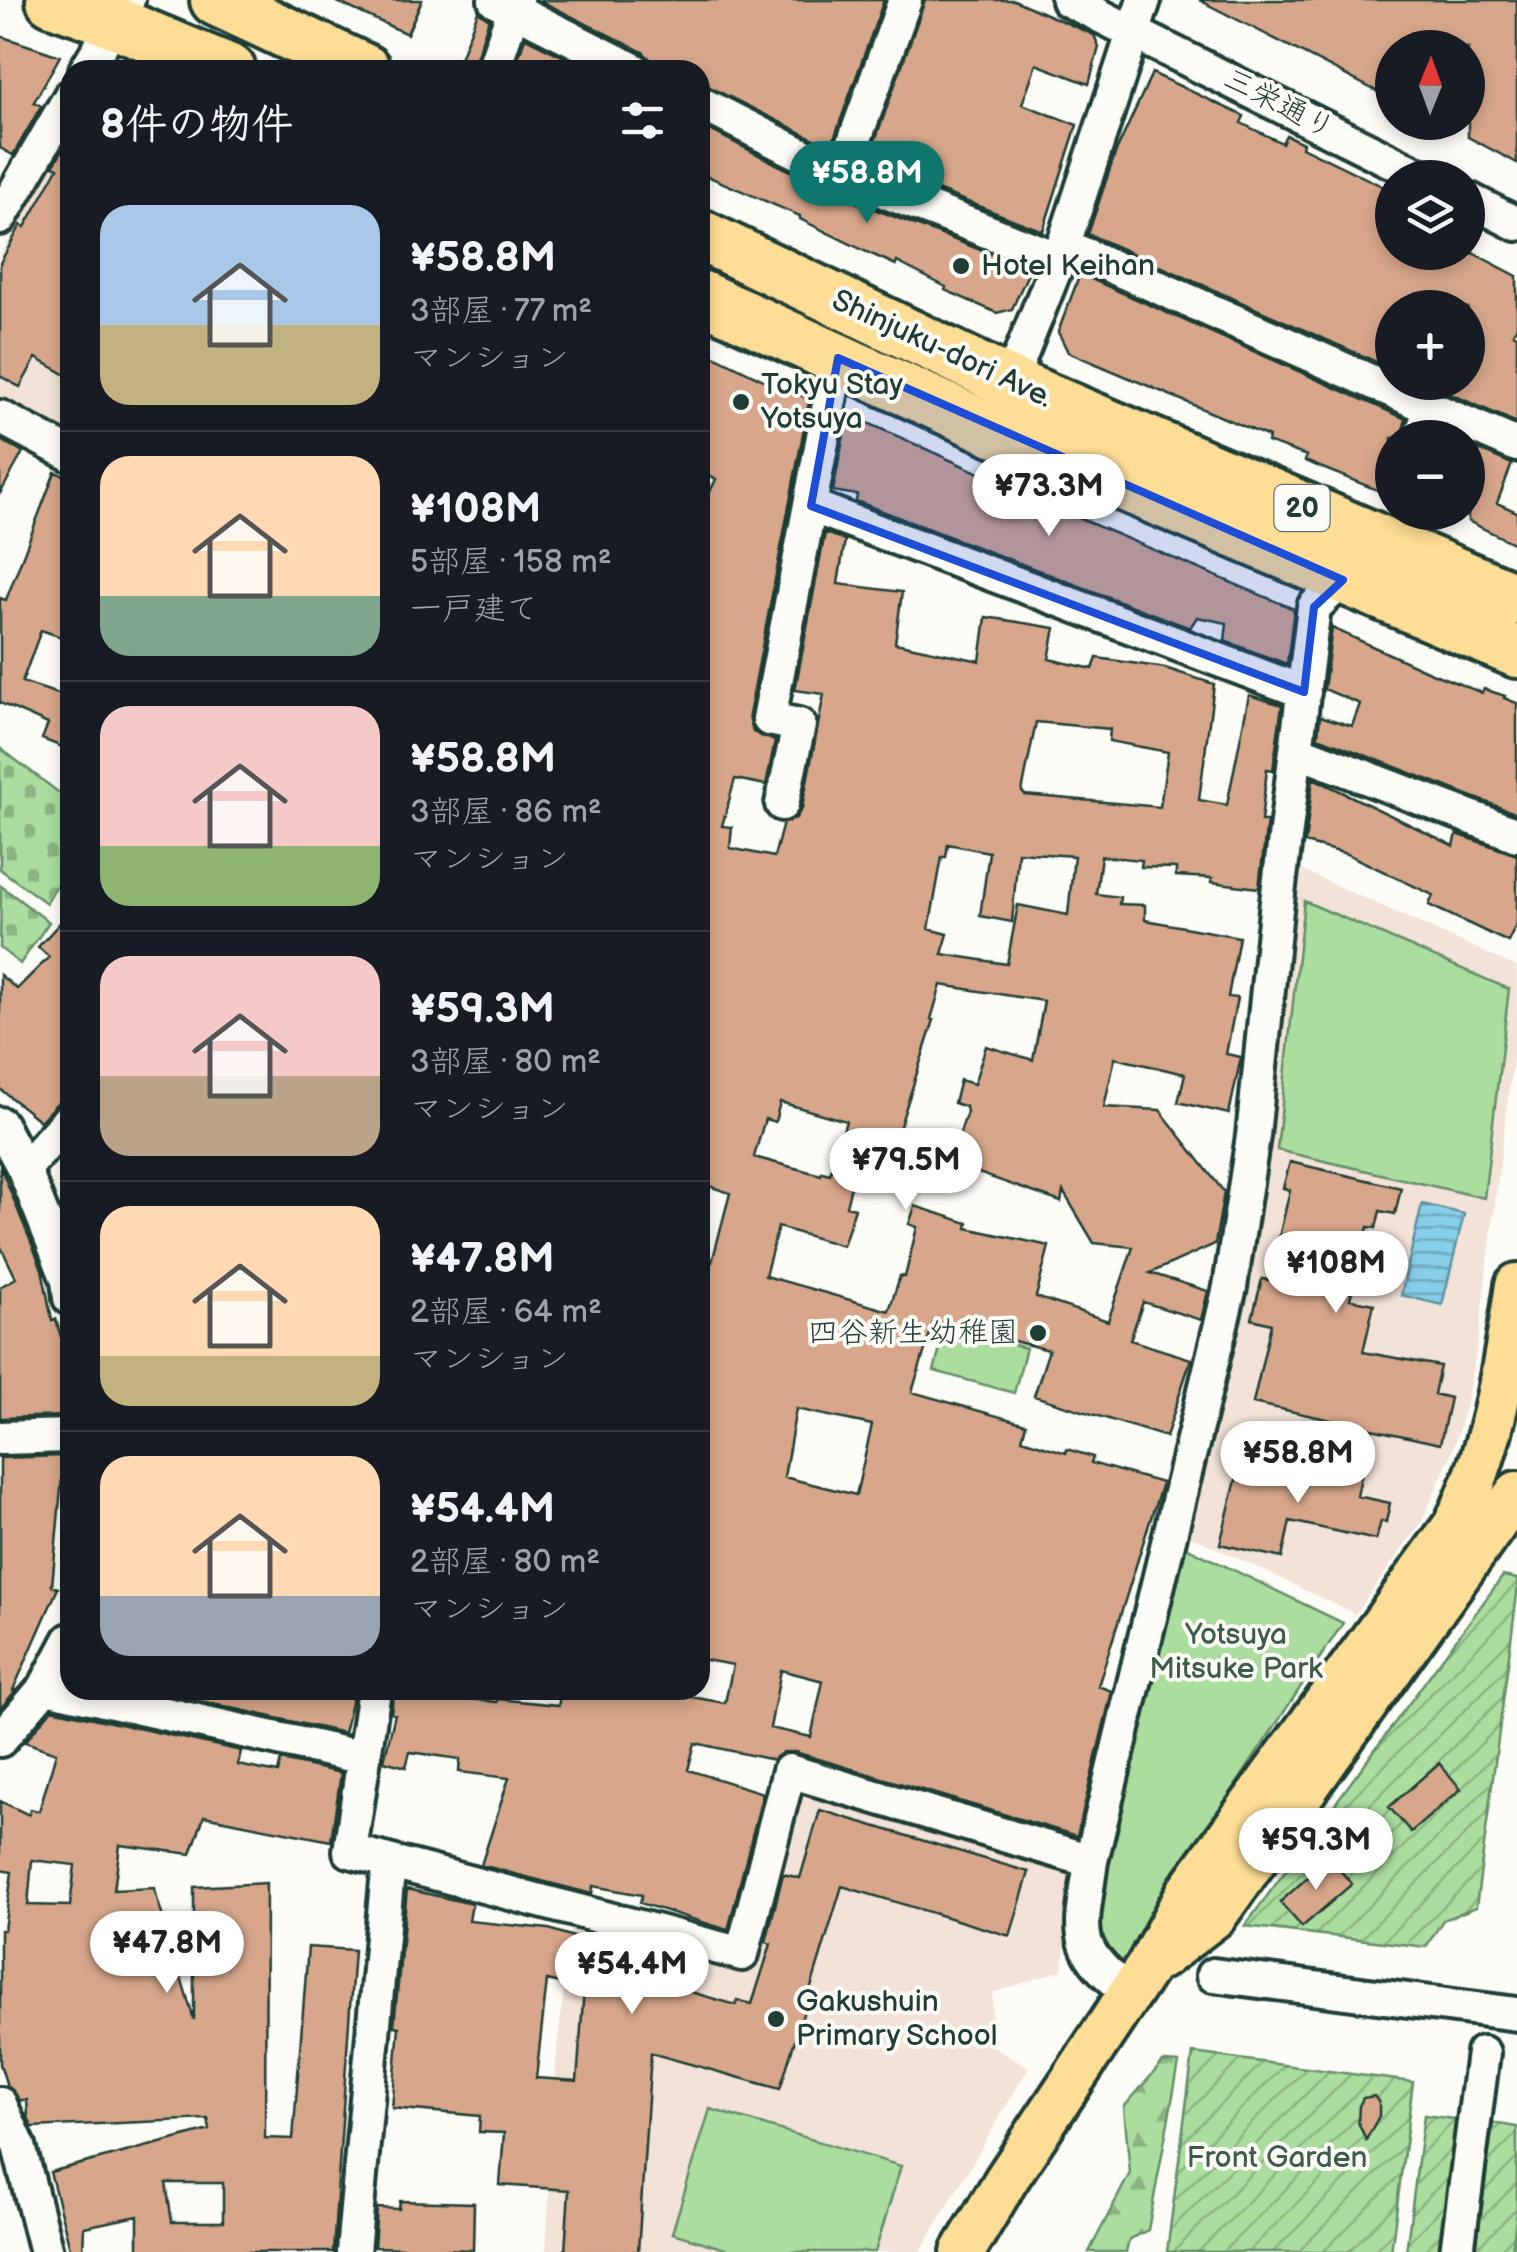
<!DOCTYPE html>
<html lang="ja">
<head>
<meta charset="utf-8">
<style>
  body { margin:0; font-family:"Balsamiq Sans","Klee One",sans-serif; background:#20242c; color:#f1f3f6; height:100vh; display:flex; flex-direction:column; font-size:38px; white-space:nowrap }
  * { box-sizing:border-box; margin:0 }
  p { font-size:32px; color:#9ea1a6 }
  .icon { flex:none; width:55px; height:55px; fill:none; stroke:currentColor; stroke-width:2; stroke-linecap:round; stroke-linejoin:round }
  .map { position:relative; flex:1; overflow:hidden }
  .sheet { position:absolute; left:60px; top:60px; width:650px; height:1640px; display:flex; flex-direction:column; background:#171b24; border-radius:30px; box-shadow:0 5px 15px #0003 }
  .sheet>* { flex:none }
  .needle { width:65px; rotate:1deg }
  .fabs { position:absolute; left:1375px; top:30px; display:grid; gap:20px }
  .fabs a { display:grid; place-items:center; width:110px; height:110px; border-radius:50%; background:#171b24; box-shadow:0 5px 15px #0003; font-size:50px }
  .price { position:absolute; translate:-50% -85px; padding:0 22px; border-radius:35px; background:#fff; color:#222; font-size:32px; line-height:65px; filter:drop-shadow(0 2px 5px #0008) }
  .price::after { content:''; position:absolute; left:50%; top:60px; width:30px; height:22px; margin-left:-15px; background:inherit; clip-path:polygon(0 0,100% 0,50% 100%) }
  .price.active { background:#0f766e; color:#fff }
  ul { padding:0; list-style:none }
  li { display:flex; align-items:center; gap:30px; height:250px; padding:0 40px }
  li+li { border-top:2px solid #363941 }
  li span { display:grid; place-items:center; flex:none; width:280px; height:200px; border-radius:30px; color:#555 }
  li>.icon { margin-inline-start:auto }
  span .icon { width:120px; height:120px; fill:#fffc; stroke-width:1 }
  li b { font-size:42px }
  h2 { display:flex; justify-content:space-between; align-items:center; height:120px; padding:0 40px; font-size:42px }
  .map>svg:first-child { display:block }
  .built { fill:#f2e2d7 }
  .forest { fill:url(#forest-firs); stroke:#648d69; stroke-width:2.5 }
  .cemetery { fill:url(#cemetery-stones); stroke:#648d69; stroke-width:2.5 }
  .park { fill:#aadd9e; stroke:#648d69; stroke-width:2.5 }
  .garden { fill:url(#garden-furrows); stroke:#648d69; stroke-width:2.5 }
  .water { fill:url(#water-rules); stroke:#5d94a0; stroke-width:2.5 }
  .building { fill:#d8a78b; stroke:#1f3d34; stroke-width:2.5; fill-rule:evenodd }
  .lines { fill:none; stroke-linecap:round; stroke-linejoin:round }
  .minor-casing { stroke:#1f3d34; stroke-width:40 }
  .major-casing { stroke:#1f3d34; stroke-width:50 }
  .highway-casing { stroke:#1f3d34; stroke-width:58 }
  .minor { stroke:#fdfcf7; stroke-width:32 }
  .major { stroke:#fedd96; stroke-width:42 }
  .highway { stroke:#fedd96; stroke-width:50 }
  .marked { fill:#1d4ed8; fill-opacity:0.2; stroke:#1d4ed8; stroke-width:8; stroke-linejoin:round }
  .poi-dot { fill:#1f3d34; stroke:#fdfcf7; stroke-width:4 }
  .labels { text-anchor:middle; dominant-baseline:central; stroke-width:8; stroke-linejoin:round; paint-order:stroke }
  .shield { fill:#fdfcf7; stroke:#62766e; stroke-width:2.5 }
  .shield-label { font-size:28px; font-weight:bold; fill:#1f3d34 }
  .street-label { font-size:30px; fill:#1f3d34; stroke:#fdfcf7 }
  .poi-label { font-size:30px; fill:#1f3d34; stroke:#fdfcf7; text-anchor:start }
  .park-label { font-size:30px; fill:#3b5d49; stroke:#fdfcf7 }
</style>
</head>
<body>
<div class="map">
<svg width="1517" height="2252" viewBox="0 0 1517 2252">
  <defs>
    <pattern id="forest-firs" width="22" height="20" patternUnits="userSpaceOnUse" patternTransform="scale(2.5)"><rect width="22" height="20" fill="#aadd9e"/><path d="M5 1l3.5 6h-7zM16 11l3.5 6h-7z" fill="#8ab482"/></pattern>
    <pattern id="cemetery-stones" width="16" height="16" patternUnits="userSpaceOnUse" patternTransform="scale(2.5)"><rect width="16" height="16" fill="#aadd9e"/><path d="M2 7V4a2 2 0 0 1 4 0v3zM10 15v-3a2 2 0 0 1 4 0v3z" fill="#8ab482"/></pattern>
    <pattern id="garden-furrows" width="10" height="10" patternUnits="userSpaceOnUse" patternTransform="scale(2.5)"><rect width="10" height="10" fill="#aadd9e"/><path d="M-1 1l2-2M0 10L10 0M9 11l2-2" fill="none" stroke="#8ab482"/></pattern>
    <pattern id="water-rules" width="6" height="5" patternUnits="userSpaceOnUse" patternTransform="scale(2.5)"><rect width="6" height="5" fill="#87cee8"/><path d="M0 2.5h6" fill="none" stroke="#6ea8bd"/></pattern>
  </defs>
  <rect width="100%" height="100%" fill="#fdfcf7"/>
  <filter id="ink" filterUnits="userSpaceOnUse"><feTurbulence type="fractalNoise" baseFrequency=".01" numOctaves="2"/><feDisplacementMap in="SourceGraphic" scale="20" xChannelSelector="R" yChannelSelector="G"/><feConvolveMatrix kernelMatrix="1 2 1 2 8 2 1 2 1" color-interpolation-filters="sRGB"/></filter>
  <g filter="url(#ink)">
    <path class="built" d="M 51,165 L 70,175 L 70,437 L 0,401 L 0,256 Z
      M 1295,867 L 1517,967 L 1517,1025 L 1478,1341 L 1465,1408 L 1452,1452 L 1421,1523 L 1355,1614 L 1185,1533 Z
      M 818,1784 L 1061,1860 L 1074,1880 L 1062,1970 L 993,1993 L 991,2045 L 1029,2067 L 920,2252 L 546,2252 L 557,2049 L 572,1919 L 751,1968 L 794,1797 Z"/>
    <path class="forest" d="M 1163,2062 L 1179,2063 L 1148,2230 L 1129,2239 L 1126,2252 L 1089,2252 L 1130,2173 L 1124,2107 Z"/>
    <path class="cemetery" d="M 0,748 L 70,801 L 70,863 L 46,903 L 0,869 Z
      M 1,886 L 49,922 L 20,964 L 0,948 Z"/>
    <path class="park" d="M 1304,901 L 1509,989 L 1484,1198 L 1277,1150 Z
      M 946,1327 L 1026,1348 L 1014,1393 L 934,1371 Z
      M 1184,1546 L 1343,1623 L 1171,1883 L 1122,1966 L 1099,1940 L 1108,1860 Z
      M 710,2109 L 901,2166 L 875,2252 L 735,2252 L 672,2233 Z"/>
    <path class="garden" d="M 1503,1576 L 1517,1579 L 1517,1594 L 1476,1907 L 1443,1920 L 1426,1947 L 1245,1926 Z
      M 1193,2053 L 1413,2082 L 1391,2252 L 1167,2252 Z
      M 1424,2115 L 1462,2120 L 1445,2252 L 1406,2252 Z
      M 1493,2123 L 1517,2127 L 1517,2211 L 1512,2252 L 1476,2252 Z"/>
    <path class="water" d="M 1422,1204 L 1464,1214 L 1442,1305 L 1401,1295 Z"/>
    <path class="building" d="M 422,0 L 407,34 L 335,1 L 335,0 Z
      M 539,0 L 884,0 L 831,147 L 700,83 L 700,70 L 654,70 L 651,60 L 643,52 Z
      M 925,0 L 1014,0 L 1094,35 L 1099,47 L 1089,84 L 1036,64 L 1022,104 L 1077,125 L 1043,231 L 867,163 Z
      M 1199,0 L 1517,0 L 1517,163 L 1468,137 L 1468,48 L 1392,48 L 1392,99 Z
      M 478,11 L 489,19 L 474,64 L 460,58 Z
      M 0,36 L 60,56 L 34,102 L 41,106 L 13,155 L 0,148 Z
      M 525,38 L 590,70 L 514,70 Z
      M 1152,73 L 1244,116 L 1241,123 L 1282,143 L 1286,135 L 1303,143 L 1302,147 L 1392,191 L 1392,252 L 1471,252 L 1517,276 L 1517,326 L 1513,333 L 1517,335 L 1517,423 L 1423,382 L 1468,382 L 1468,308 L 1392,308 L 1392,369 L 1088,234 L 1115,154 Z
      M 700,125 L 835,194 L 1030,269 L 1012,309 L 997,313 L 945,290 L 946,287 L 897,262 L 896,265 L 869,253 L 800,219 L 800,216 L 700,173 Z
      M 69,139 L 70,377 L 36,358 L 20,387 L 0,376 L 0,263 L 21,225 L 25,227 L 58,168 L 53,166 Z
      M 1080,274 L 1406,419 L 1401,438 L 1392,438 L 1392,496 L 1305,461 L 1307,456 L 1267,442 L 1269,437 L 1068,352 L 1058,332 Z
      M 700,349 L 796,396 L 802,395 L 809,402 L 749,715 L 753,732 L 775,741 L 766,785 L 735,779 L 722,826 L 732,827 L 730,848 L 774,857 L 783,823 L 796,818 L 802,808 L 824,694 L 795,690 L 825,533 L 845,540 L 838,584 L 902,592 L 895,643 L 980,661 L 986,617 L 1055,628 L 1049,659 L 1093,669 L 1097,658 L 1165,668 L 1214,684 L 1199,800 L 1227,805 L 1249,695 L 1282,705 L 1273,770 L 1267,769 L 1261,821 L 1267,821 L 1259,888 L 1211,882 L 1212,878 L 1176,876 L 1176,868 L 1141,867 L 1142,860 L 1101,856 L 1096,894 L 1120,897 L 1119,904 L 1145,905 L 1145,920 L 1239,937 L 1228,997 L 1237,998 L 1226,1054 L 1241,1057 L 1229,1114 L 1178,1102 L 1185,1074 L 1115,1058 L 1104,1107 L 1160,1110 L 1224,1192 L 1215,1244 L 1150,1273 L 1208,1291 L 1201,1320 L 1143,1302 L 1130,1340 L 1191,1359 L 1166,1437 L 1034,1396 L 1049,1350 L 934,1321 L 912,1392 L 1026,1424 L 1022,1439 L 1066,1453 L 1067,1449 L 1093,1457 L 1091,1463 L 1162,1483 L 1098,1686 L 1112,1691 L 1077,1836 L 795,1752 L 783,1752 L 773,1760 L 695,1743 L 688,1770 L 763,1793 L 728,1930 L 640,1903 L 642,1895 L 593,1886 L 592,1894 L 481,1865 L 509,1778 L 459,1772 L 460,1759 L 410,1752 L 406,1767 L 384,1761 L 395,1714 L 391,1713 L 394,1690 L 497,1702 L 497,1699 L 559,1705 L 559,1690 L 653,1690 L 725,1703 L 733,1665 L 700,1659 L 700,1267 L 706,1269 L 708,1261 L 712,1262 L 730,1193 L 700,1183 L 700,935 L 705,903 L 700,903 L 700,513 L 716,479 L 700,471 ZM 1036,722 L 1110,729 L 1109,741 L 1168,752 L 1160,807 L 1025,795 L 1022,792 ZM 948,844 L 989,852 L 980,916 L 1012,922 L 1018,852 L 1074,856 L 1068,915 L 1018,905 L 1007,964 L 942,954 L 948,934 L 929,929 L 942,857 L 946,857 ZM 941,985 L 1044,1001 L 1033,1060 L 986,1046 L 974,1084 L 960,1080 L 954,1103 L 966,1107 L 967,1112 L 950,1163 L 1061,1202 L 1063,1191 L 1094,1243 L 1133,1247 L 1108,1321 L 1036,1297 L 1049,1246 L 967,1228 L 968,1223 L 915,1206 L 909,1224 L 917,1227 L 905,1277 L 900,1276 L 889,1311 L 765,1276 L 778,1227 L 843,1246 L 855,1208 L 846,1206 L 857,1162 L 897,1172 L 907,1131 L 899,1129 L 934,1020 L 931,1019 ZM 780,1102 L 846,1121 L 830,1174 L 822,1172 L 821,1175 L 754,1157 L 765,1119 L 775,1122 ZM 796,1409 L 872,1425 L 856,1495 L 784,1477 ZM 781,1670 L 823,1681 L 811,1737 L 770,1728 Z
      M 848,414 L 1097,526 L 1294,609 L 1287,664 L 1225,641 L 1227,623 L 1197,617 L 1190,628 L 856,501 L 857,495 L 833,491 Z
      M 0,440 L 23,452 L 0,494 Z
      M 1468,445 L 1512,464 L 1497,503 L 1517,512 L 1517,545 L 1468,521 Z
      M 55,472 L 70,478 L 70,640 L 41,630 L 22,682 L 70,698 L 70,750 L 42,739 L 48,724 L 0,703 L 0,598 L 6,600 Z
      M 1332,628 L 1429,672 L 1482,693 L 1484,689 L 1505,696 L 1504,698 L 1517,703 L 1517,814 L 1318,737 L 1320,716 L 1352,726 L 1360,704 L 1324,689 Z
      M 1313,778 L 1454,846 L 1457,834 L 1517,855 L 1517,923 L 1508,942 L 1429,905 L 1433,895 L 1347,854 L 1305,843 Z
      M 70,912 L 70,1099 L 56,1104 L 40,1121 L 0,1089 L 0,975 L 17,989 L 49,957 L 38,947 Z
      M 1290,1162 L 1401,1188 L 1395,1214 L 1380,1211 L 1376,1228 L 1368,1227 L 1350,1299 L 1374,1304 L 1363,1352 L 1440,1366 L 1434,1394 L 1450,1398 L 1440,1444 L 1253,1403 L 1271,1324 L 1252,1319 L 1262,1279 L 1269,1280 L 1290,1190 L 1283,1188 Z
      M 0,1166 L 42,1269 L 52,1320 L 56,1319 L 61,1337 L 65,1336 L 65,1416 L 0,1418 L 0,1287 L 16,1278 L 0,1245 Z
      M 64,1456 L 52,1586 L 58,1588 L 13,1690 L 16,1690 L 0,1709 L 0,1458 Z
      M 1303,1459 L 1362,1472 L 1357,1496 L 1390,1503 L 1386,1522 L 1381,1521 L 1376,1540 L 1290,1521 L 1282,1558 L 1220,1544 L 1240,1464 L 1299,1477 Z
      M 151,1690 L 339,1690 L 353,1694 L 344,1733 Z
      M 52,1709 L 241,1751 L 238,1765 L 278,1773 L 281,1760 L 341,1773 L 331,1841 L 204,1816 L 191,1854 L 120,1845 L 114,1890 L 154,1888 L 194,2020 L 194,1887 L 266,1883 L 265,2138 L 293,2139 L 308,1947 L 354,1950 L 333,2252 L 138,2252 L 138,2216 L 84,2227 L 83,2252 L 71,2252 L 50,2172 L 210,2130 L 208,2119 L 32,2127 L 28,2117 L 27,2100 L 20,2100 L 7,2086 L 0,2064 L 0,1930 L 4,1930 L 12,1872 L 0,1870 L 0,1801 L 29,1815 L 30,1809 L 39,1811 L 56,1753 L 25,1742 ZM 32,1860 L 75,1865 L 70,1906 L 28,1905 ZM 166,2183 L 223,2183 L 223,2222 L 172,2222 Z
      M 1439,1763 L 1461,1789 L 1411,1832 L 1389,1807 Z
      M 820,1810 L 1029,1872 L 1010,1936 L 842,1886 L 780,2089 L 651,2053 L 638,2252 L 565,2252 L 569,2190 L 500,2185 L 504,2133 L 479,2132 L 480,2116 L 392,2108 L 399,2027 L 394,2026 L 407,1889 L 472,1904 L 469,1921 L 549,1929 L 677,1971 L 673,1987 L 736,2005 L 737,2000 L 752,2004 L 771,1944 L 766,1942 L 783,1874 L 800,1878 ZM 547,1980 L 584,1989 L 577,2081 L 536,2078 Z
      M 1329,1858 L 1352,1884 L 1302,1927 L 1280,1902 Z
      M 1374,2096 L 1379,2102 L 1379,2116 L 1366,2140 L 1358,2122 L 1359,2106 L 1363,2098 Z
      M 400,2201 L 474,2203 L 473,2250 L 374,2247 L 377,2208 L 399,2209 Z"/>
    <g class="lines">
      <g class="minor-casing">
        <path id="minor" d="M 495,0 L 634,70
          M 1068,0 L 1425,178
          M 86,70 L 128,0
          M 493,70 L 517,0
          M 700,103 L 842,175 L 1059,259
          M 842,175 L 905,0
          M 1468,199 L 1517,224
          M 0,218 L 70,97
          M 1063,245 L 1431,408 L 1420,438
          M 1002,402 L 1059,259 L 1144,0
          M 1431,408 L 1517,445
          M 0,417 L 70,454
          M 811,506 L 1304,692
          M 1295,763 L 1308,755 L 1517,835
          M 782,804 L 799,725 L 769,719 L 838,358
          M 0,1124 L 24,1169 L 68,1280 L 70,1298
          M 24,1169 L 70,1118
          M 0,1438 L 70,1436
          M 45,1687 L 364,1758
          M 374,1690 L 350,1851 L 742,1954 L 789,1771 L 1091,1861
          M 0,1740 L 45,1687 L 70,1640
          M 1213,1975 L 1517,2014
          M 1131,1993 C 1068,1947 1082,1931 1091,1861 L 1230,1287 L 1253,1136 L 1276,910 L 1314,607 L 1343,580
          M 0,2104 L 19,2146 L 46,2252
          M 353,2252 L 387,1882 L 391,1864
          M 1457,2252 L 1483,2053"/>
      </g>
      <g class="major-casing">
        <path id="major" d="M 1160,1958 L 1215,1916 L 1517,1493
          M 963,2252 L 1006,2180 L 1148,1966 L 1188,1892 L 1455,1525 C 1494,1447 1504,1371 1517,1285"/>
      </g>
      <g class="highway-casing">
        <path id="highway" d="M 52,0 L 114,22 L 230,70
          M 216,0 L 365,70
          M 700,235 L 1010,383 L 1517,599
          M 700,296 L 991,429 L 1517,652"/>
      </g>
      <use href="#minor" class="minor"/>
      <use href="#major" class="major"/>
      <use href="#highway" class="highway"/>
    </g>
  </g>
  <path class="marked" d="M 838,358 L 1343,580 L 1314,607 L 1304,692 L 811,506 Z"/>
  <g class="poi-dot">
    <circle cx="961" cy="266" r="10"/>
    <circle cx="741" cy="402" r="10"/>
    <circle cx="1038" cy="1333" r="10"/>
    <circle cx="776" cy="2019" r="10"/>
  </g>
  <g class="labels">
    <rect class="shield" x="1274.5" y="485" width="55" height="46" rx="8"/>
    <g class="shield-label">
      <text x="1302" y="508">20</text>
    </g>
    <g class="street-label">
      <text transform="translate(1279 104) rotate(27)">三栄通り</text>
      <text transform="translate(942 349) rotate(25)">Shinjuku-dori Ave.</text>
    </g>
    <g class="poi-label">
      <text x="981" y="266">Hotel Keihan</text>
      <text x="761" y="385">Tokyu Stay<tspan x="761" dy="34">Yotsuya</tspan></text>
      <text x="1018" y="1333" text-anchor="end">四谷新生幼稚園</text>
      <text x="796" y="2002">Gakushuin<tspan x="796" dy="34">Primary School</tspan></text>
    </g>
    <g class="park-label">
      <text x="1236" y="1635">Yotsuya<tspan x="1236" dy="34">Mitsuke Park</tspan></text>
      <text x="1277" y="2158">Front Garden</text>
    </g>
  </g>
</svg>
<div class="fabs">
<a><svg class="needle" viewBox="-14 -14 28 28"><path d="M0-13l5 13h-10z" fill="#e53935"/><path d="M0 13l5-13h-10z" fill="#9ea1a6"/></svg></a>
<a><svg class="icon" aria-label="layers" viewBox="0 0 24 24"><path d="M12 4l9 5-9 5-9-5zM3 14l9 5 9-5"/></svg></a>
<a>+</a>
<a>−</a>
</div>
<b class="price active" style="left:867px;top:226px">¥58.8M</b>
<b class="price" style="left:1049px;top:539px">¥73.3M</b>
<b class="price" style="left:906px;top:1213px">¥79.5M</b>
<b class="price" style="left:1336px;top:1316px">¥108M</b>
<b class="price" style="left:1298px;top:1506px">¥58.8M</b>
<b class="price" style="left:1316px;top:1893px">¥59.3M</b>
<b class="price" style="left:167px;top:1996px">¥47.8M</b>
<b class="price" style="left:632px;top:2017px">¥54.4M</b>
<section class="sheet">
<h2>8件の物件<svg class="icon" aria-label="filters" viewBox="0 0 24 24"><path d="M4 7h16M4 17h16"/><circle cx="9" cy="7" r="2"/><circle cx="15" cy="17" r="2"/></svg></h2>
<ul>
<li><span style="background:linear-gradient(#a9c7e8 60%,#c2b280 0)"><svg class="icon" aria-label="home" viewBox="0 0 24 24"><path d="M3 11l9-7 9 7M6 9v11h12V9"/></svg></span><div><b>¥58.8M</b><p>3部屋 · 77 m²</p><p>マンション</p></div></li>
<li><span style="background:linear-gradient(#ffd9b3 70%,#7fa58c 0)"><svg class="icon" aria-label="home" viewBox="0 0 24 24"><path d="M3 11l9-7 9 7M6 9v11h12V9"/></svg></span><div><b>¥108M</b><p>5部屋 · 158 m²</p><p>一戸建て</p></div></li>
<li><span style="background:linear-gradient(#f6c9c9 70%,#8fb573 0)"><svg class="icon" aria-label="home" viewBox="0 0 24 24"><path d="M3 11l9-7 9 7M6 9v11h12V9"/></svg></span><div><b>¥58.8M</b><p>3部屋 · 86 m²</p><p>マンション</p></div></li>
<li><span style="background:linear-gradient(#f6c9c9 60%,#b9a48a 0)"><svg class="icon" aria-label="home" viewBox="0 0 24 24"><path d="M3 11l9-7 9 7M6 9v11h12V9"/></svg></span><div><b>¥59.3M</b><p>3部屋 · 80 m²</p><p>マンション</p></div></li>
<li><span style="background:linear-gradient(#ffd9b3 75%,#c2b280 0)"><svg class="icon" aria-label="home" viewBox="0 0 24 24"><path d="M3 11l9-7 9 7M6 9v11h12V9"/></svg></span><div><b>¥47.8M</b><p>2部屋 · 64 m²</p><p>マンション</p></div></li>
<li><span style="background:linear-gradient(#ffd9b3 70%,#9aa5b1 0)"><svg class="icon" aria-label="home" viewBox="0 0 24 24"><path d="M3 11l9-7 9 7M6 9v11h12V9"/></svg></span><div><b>¥54.4M</b><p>2部屋 · 80 m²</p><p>マンション</p></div></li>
</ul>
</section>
</div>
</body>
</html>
